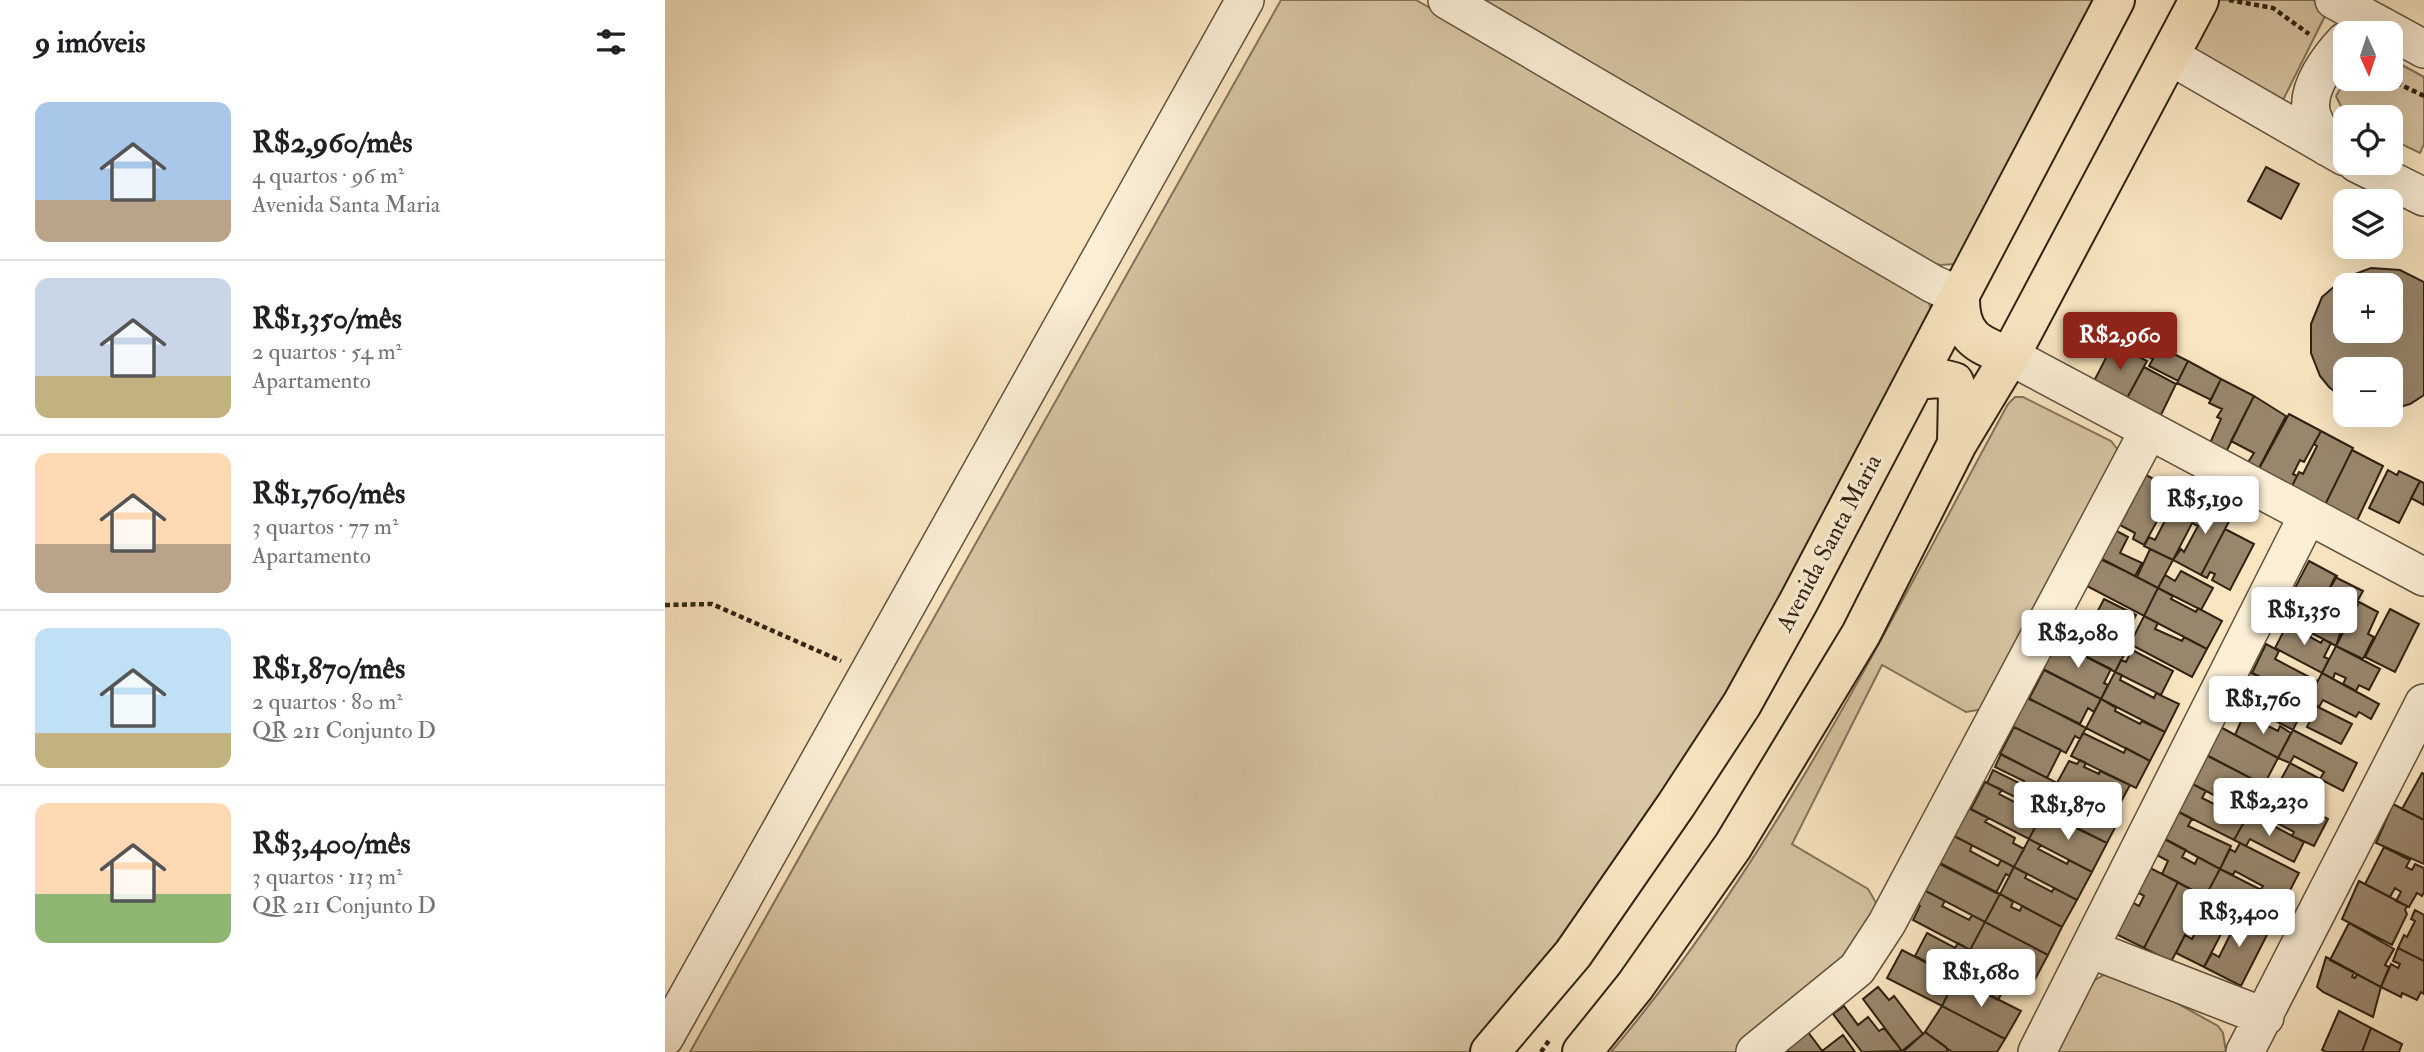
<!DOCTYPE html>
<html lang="pt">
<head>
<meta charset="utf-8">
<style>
  body { margin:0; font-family:"IM FELL Double Pica",serif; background:#f2f2f2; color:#202124; height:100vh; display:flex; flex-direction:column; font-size:26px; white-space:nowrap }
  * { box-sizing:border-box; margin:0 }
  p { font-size:23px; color:#757577 }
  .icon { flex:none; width:38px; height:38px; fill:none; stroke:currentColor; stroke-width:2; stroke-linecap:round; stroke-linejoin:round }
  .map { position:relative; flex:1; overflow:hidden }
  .sheet { display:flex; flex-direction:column; background:#fff; width:665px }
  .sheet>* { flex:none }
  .needle { width:46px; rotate:177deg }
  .controls { position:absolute; left:1668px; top:21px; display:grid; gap:14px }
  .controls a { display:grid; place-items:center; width:70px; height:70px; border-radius:14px; background:#fff; box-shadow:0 7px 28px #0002; font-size:35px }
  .price { position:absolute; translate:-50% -60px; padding:0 16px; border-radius:7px; background:#fff; color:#222; font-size:23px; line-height:46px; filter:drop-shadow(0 2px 4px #0008) }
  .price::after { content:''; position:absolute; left:50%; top:42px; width:21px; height:16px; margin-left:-10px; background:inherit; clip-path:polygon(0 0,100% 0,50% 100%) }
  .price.on { background:#8f2418; color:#fff }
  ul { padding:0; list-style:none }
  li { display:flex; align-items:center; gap:21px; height:175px; padding:0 35px }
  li+li { border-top:2px solid #e0e0e0 }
  li span { display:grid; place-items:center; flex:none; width:196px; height:140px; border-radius:14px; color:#555 }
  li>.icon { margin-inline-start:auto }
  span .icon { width:84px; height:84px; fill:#fffc; stroke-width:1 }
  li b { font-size:30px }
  h2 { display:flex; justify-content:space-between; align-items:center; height:84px; padding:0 35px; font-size:30px }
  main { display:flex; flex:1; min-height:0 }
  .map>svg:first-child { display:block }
  .green { fill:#d7c5a3; stroke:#84735a; stroke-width:2 }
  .building { fill:#99876d; stroke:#302112; stroke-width:2; fill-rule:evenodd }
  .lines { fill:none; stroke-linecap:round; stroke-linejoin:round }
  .minor-casing { stroke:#62523e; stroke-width:40 }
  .major-casing { stroke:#302112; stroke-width:42 }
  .path { stroke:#302112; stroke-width:4.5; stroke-dasharray:5 3.5; stroke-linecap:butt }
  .minor { stroke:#fbefd7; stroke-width:37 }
  .major { stroke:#f9e6c1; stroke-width:38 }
  .labels { text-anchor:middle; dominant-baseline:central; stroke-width:7; stroke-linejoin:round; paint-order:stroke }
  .street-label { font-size:24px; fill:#302112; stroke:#fbefd7 }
</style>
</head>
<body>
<main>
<section class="sheet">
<h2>9 imóveis<svg class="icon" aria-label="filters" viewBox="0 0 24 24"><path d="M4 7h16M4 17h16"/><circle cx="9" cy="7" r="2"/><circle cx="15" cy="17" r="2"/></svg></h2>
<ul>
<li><span style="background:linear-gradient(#a9c7e8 70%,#b9a48a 0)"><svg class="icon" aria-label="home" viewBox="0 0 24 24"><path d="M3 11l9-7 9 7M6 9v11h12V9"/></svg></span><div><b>R$2,960/mês</b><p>4 quartos · 96 m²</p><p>Avenida Santa Maria</p></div></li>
<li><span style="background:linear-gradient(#c9d6e8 70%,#c2b280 0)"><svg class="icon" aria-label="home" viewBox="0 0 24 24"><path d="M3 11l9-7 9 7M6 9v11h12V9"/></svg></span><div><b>R$1,350/mês</b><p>2 quartos · 54 m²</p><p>Apartamento</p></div></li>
<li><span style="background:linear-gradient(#ffd9b3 65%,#b9a48a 0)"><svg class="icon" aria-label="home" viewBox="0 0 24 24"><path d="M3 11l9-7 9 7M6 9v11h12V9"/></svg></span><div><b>R$1,760/mês</b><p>3 quartos · 77 m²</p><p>Apartamento</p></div></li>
<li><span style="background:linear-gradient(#bfe0f5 75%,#c2b280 0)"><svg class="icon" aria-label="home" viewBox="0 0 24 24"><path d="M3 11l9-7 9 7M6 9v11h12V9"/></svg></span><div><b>R$1,870/mês</b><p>2 quartos · 80 m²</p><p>QR 211 Conjunto D</p></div></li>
<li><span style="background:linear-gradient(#ffd9b3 65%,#8fb573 0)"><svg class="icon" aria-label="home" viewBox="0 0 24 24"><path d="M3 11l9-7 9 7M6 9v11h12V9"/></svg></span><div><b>R$3,400/mês</b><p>3 quartos · 113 m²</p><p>QR 211 Conjunto D</p></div></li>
</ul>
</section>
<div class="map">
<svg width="1759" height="1052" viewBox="0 0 1759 1052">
  <rect width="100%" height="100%" fill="#f9e6c1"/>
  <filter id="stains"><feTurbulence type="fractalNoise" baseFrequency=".00286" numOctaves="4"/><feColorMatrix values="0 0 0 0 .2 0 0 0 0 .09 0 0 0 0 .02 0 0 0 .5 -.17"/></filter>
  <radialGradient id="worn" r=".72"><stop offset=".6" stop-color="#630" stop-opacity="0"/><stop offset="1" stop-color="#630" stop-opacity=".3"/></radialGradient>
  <path class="green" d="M 616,0 L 751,0 L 1246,282 L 1262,296 L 1268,317 L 1095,648 L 975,839 L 810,1052 L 25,1052 Z
    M 817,0 L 1440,0 L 1290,264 L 1275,265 L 1268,263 Z
    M 1551,0 L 1648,0 L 1664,8 L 1618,100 L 1526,50 Z
    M 1726,59 L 1759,77 L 1759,144 L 1755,153 L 1726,139 L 1726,117 L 1681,117 L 1671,96 L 1681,79 L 1726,79 Z
    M 1350,397 L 1358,397 L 1446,441 L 1453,450 L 1318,709 L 1301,712 L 1217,665 L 1127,844 L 1203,889 L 1214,908 L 1206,938 L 1077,1052 L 946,1052 C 1110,858 1222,626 1343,404 Z
    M 1444,972 L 1456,972 L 1553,1026 L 1558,1033 L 1561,1052 L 1389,1052 L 1423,984 Z"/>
  <path class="building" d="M 1601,167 L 1634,184 L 1616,219 L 1583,201 Z
    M 1706,268 L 1735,270 L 1759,282 L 1759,395 L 1745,404 L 1731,408 L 1726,409 L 1726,369 L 1680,369 L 1680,400 L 1664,387 L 1655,376 L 1646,353 L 1646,324 L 1657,297 L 1679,278 ZM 1680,285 L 1726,285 L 1726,331 L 1680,331 Z
    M 1456,327 L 1491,345 L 1484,357 L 1449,342 Z
    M 1491,345 L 1523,361 L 1513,381 L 1484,366 L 1488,359 L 1484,357 Z
    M 1447,346 L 1466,356 L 1468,351 L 1473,353 L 1472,356 L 1482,361 L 1461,400 L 1428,383 Z
    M 1523,361 L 1556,379 L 1546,400 L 1512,383 Z
    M 1479,367 L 1511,384 L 1495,417 L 1461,400 Z
    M 1556,379 L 1589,396 L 1561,452 L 1545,443 L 1556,419 L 1552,417 L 1557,409 L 1544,403 Z
    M 1589,396 L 1621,416 L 1593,470 L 1582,464 L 1589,453 L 1566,441 Z
    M 1624,414 L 1656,431 L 1639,462 L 1635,460 L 1628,474 L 1632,476 L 1623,494 L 1590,476 Z
    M 1656,431 L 1688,448 L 1657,511 L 1623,494 L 1634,472 L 1638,474 L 1652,446 L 1649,444 Z
    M 1687,450 L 1718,466 L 1688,529 L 1657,511 Z
    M 1723,470 L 1732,475 L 1734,471 L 1755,481 L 1734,523 L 1704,508 Z
    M 1481,475 L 1509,490 L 1479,545 L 1468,539 L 1470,533 L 1455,525 Z
    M 1514,480 L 1532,490 L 1529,497 L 1538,502 L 1508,560 L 1479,546 L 1484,537 L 1490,540 L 1506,509 L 1501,506 Z
    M 1755,481 L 1759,483 L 1759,505 L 1746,498 Z
    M 1541,497 L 1569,512 L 1536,575 L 1508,560 L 1516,549 L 1519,552 L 1533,526 L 1527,523 Z
    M 1444,527 L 1463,537 L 1455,553 L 1477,563 L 1470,576 L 1429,556 Z
    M 1560,529 L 1589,544 L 1565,590 L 1547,580 L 1550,574 L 1545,572 L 1542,578 L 1536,575 Z
    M 1485,549 L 1508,560 L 1493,588 L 1472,577 Z
    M 1435,558 L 1493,588 L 1479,616 L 1422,586 Z
    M 1644,561 L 1672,576 L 1660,597 L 1653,594 L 1636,628 L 1615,617 Z
    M 1516,571 L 1548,588 L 1536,610 L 1493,588 L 1500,575 L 1510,581 Z
    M 1670,577 L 1698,591 L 1677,628 L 1671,646 L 1643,631 Z
    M 1493,588 L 1508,596 L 1506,599 L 1531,612 L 1533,608 L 1557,621 L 1542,649 L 1479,616 Z
    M 1439,599 L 1471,615 L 1458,641 L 1426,624 Z
    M 1694,602 L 1713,612 L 1703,634 L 1709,637 L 1698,659 L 1671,646 Z
    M 1725,609 L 1754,624 L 1730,672 L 1700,657 Z
    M 1479,616 L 1493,623 L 1490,629 L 1517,641 L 1519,637 L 1542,649 L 1527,677 L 1465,644 Z
    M 1624,621 L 1647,633 L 1645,637 L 1656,643 L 1658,639 L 1666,643 L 1659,657 L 1664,659 L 1657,673 L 1610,648 Z
    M 1425,624 L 1465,644 L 1450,672 L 1410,651 Z
    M 1392,642 L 1446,669 L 1439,683 L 1443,685 L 1436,699 L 1378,669 Z
    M 1601,644 L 1614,651 L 1610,659 L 1652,681 L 1642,701 L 1587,673 Z
    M 1671,646 L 1715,669 L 1704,690 L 1694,685 L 1691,691 L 1678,684 L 1681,678 L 1670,673 L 1668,679 L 1657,673 Z
    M 1467,650 L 1508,671 L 1496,695 L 1450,672 L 1456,660 L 1461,662 Z
    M 1576,667 L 1599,679 L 1594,687 L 1626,702 L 1630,695 L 1642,701 L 1628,730 L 1561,695 Z
    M 1379,670 L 1436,699 L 1429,712 L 1423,708 L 1415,724 L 1364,699 Z
    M 1450,672 L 1457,675 L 1455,680 L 1489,698 L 1491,693 L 1514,704 L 1500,732 L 1436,699 Z
    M 1657,673 L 1714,704 L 1706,719 L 1694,712 L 1691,717 L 1658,700 L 1654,707 L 1642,701 Z
    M 1356,694 L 1421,728 L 1415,739 L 1410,736 L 1401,753 L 1341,723 Z
    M 1436,699 L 1451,708 L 1450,711 L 1475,724 L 1477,721 L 1500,732 L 1485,761 L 1421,728 Z
    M 1645,703 L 1687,724 L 1676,744 L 1642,727 L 1647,717 L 1638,713 Z
    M 1579,714 L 1613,731 L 1615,726 L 1626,733 L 1613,758 L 1570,735 Z
    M 1548,723 L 1613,758 L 1599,785 L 1534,751 Z
    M 1349,727 L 1396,750 L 1382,778 L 1335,754 Z
    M 1628,730 L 1692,763 L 1678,791 L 1655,779 L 1659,772 L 1629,756 L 1625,763 L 1613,758 Z
    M 1418,733 L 1459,753 L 1461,748 L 1485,761 L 1471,788 L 1406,756 Z
    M 1535,752 L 1599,785 L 1585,814 L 1520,780 Z
    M 1336,754 L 1392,783 L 1387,793 L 1384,792 L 1380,799 L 1383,801 L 1378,811 L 1322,783 L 1328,770 L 1358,785 L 1359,781 L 1330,767 Z
    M 1415,760 L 1421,763 L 1419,767 L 1434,774 L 1435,771 L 1465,785 L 1450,813 L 1392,783 L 1404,761 L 1412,764 Z
    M 1625,763 L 1657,780 L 1646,800 L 1614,783 Z
    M 1757,773 L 1759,774 L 1759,820 L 1737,809 Z
    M 1520,780 L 1541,791 L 1537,798 L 1553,806 L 1556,799 L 1584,813 L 1569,840 L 1506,808 Z
    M 1320,782 L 1337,790 L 1334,794 L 1376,816 L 1364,839 L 1306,809 Z
    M 1599,785 L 1663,819 L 1649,846 L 1627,836 L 1629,832 L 1614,824 L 1616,820 L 1600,812 L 1596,820 L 1585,814 Z
    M 1405,790 L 1456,816 L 1442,843 L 1390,817 Z
    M 1728,804 L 1759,820 L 1759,864 L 1711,843 Z
    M 1299,806 L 1323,818 L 1320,822 L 1350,838 L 1348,843 L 1359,849 L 1349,867 L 1285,834 Z
    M 1506,808 L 1527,819 L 1523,826 L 1566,846 L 1555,869 L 1492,835 Z
    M 1378,811 L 1392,818 L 1389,824 L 1404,831 L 1407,826 L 1442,843 L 1427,872 L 1364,839 Z
    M 1584,813 L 1639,842 L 1629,862 L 1585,839 L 1581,846 L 1569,840 Z
    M 1285,834 L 1307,845 L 1305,851 L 1333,866 L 1336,860 L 1349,867 L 1344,876 L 1341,874 L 1331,893 L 1271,862 Z
    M 1364,839 L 1376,845 L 1373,849 L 1402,864 L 1404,860 L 1427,872 L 1412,900 L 1349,867 Z
    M 1500,839 L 1521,850 L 1517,857 L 1530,864 L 1533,857 L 1555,869 L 1540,897 L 1497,874 L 1503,861 L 1492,855 Z
    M 1575,843 L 1634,873 L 1619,902 L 1595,890 L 1598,886 L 1570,871 L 1568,875 L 1555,869 L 1565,849 L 1570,852 Z
    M 1719,847 L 1745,860 L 1741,867 L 1747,870 L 1750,864 L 1759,868 L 1759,892 L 1757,896 L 1752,893 L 1744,907 L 1731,901 L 1736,892 L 1730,888 L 1725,897 L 1700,884 Z
    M 1269,860 L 1335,894 L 1320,922 L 1255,888 Z
    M 1349,867 L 1362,874 L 1360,878 L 1387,892 L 1389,888 L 1412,900 L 1397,927 L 1335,894 Z
    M 1485,868 L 1513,882 L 1479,948 L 1451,934 L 1467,902 L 1474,906 L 1479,896 L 1472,892 Z
    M 1555,869 L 1612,898 L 1598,926 L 1583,919 L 1587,910 L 1555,894 L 1551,902 L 1540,897 Z
    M 1694,881 L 1742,906 L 1740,910 L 1742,914 L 1727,945 L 1677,919 Z
    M 1513,882 L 1540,897 L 1506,962 L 1479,948 Z
    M 1257,889 L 1280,901 L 1277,906 L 1304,920 L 1307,915 L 1320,922 L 1305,950 L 1248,920 L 1255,906 L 1250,903 Z
    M 1335,894 L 1348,902 L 1346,907 L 1355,911 L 1357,906 L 1397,927 L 1383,955 L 1320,922 Z
    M 1547,900 L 1568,911 L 1539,967 L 1511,953 L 1520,935 L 1527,939 Z
    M 1750,910 L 1759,915 L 1759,961 L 1733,948 L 1739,935 L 1742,937 L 1750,921 L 1746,919 Z
    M 1568,911 L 1605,929 L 1576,986 L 1539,967 L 1547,953 L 1554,957 L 1569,927 L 1562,924 Z
    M 1320,922 L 1383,955 L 1368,983 L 1305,950 Z
    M 1684,923 L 1729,949 L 1720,965 L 1724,967 L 1716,987 L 1665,960 Z
    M 1262,933 L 1290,948 L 1293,943 L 1305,950 L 1291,978 L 1250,956 Z
    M 1733,948 L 1759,961 L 1759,994 L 1756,992 L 1752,1000 L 1737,993 L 1736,997 L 1716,987 L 1726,964 L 1733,968 L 1735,964 L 1728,961 Z
    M 1237,950 L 1291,978 L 1277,1006 L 1222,978 Z
    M 1304,954 L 1346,977 L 1333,1000 L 1291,978 Z
    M 1661,957 L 1689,972 L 1687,977 L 1690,978 L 1692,974 L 1716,987 L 1708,1017 L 1658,992 L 1652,987 Z
    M 1291,978 L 1356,1011 L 1340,1039 L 1277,1006 Z
    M 1213,987 L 1224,1000 L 1229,996 L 1258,1034 L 1237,1051 L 1198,999 Z
    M 1179,1006 L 1193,1025 L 1203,1017 L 1214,1031 L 1219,1028 L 1237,1051 L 1197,1052 L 1168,1014 Z
    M 1277,1006 L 1340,1039 L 1332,1052 L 1287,1052 L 1260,1032 Z
    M 1674,1011 L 1706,1028 L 1697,1052 L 1661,1052 L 1657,1050 Z
    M 1706,1028 L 1737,1044 L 1734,1052 L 1697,1052 Z
    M 1143,1032 L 1158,1052 L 1119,1052 Z
    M 1260,1032 L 1281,1047 L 1283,1052 L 1238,1052 Z
    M 1178,1035 L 1190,1052 L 1158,1052 L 1157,1051 Z"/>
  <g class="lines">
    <g class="minor-casing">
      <path id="minor" d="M 782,0 L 1268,284 L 1295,296
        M 1669,0 L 1759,49
        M 1505,56 L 1680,157
        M 1662,147 C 1657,136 1648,122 1646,111 C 1642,87 1665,57 1680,41
        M 1691,163 L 1759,197
        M 1345,356 L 1759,577
        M 1425,949 L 1600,1017
        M 0,1037 L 580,0
        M 1090,1052 L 1192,969 L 1222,923 L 1484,430
        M 1372,1052 L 1643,515
        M 1580,1052 L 1759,703"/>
    </g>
    <g class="major-casing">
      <path id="major" d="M 1295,296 C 1294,335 1311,345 1345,356
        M 1251,380 L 1273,378 L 1289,382 L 1293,393 L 1292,442
        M 825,1052 L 908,954 L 1011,805 L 1077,704 L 1134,601 L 1450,0
        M 917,1052 L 970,986 L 1068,846 L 1196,634 L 1292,444 L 1345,356 L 1534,0"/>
    </g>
    <path class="path" d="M 1564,0 L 1608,8 L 1644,34
      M 1724,79 L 1759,96
      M 0,605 L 47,604 L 176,661
      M 876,1052 L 885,1039"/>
    <use href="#minor" class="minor"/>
    <use href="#major" class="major"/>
  </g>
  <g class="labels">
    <g class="street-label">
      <text transform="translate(1164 543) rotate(-62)">Avenida Santa Maria</text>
    </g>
  </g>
  <rect width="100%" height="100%" filter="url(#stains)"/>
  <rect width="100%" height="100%" fill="url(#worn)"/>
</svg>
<div class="controls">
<a><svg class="needle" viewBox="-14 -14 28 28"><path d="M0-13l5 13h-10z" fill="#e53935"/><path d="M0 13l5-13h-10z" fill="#757577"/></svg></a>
<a><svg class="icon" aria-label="locate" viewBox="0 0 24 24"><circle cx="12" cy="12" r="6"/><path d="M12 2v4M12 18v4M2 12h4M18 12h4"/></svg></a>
<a><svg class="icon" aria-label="layers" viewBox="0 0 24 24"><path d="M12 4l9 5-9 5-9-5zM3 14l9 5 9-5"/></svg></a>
<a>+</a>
<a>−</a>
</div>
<b class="price on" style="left:1455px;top:372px">R$2,960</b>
<b class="price" style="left:1540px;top:536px">R$5,190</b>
<b class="price" style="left:1639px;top:647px">R$1,350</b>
<b class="price" style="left:1413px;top:670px">R$2,080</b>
<b class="price" style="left:1598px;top:736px">R$1,760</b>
<b class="price" style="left:1604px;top:838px">R$2,230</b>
<b class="price" style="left:1403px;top:842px">R$1,870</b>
<b class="price" style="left:1574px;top:949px">R$3,400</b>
<b class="price" style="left:1316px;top:1009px">R$1,680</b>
</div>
</main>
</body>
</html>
